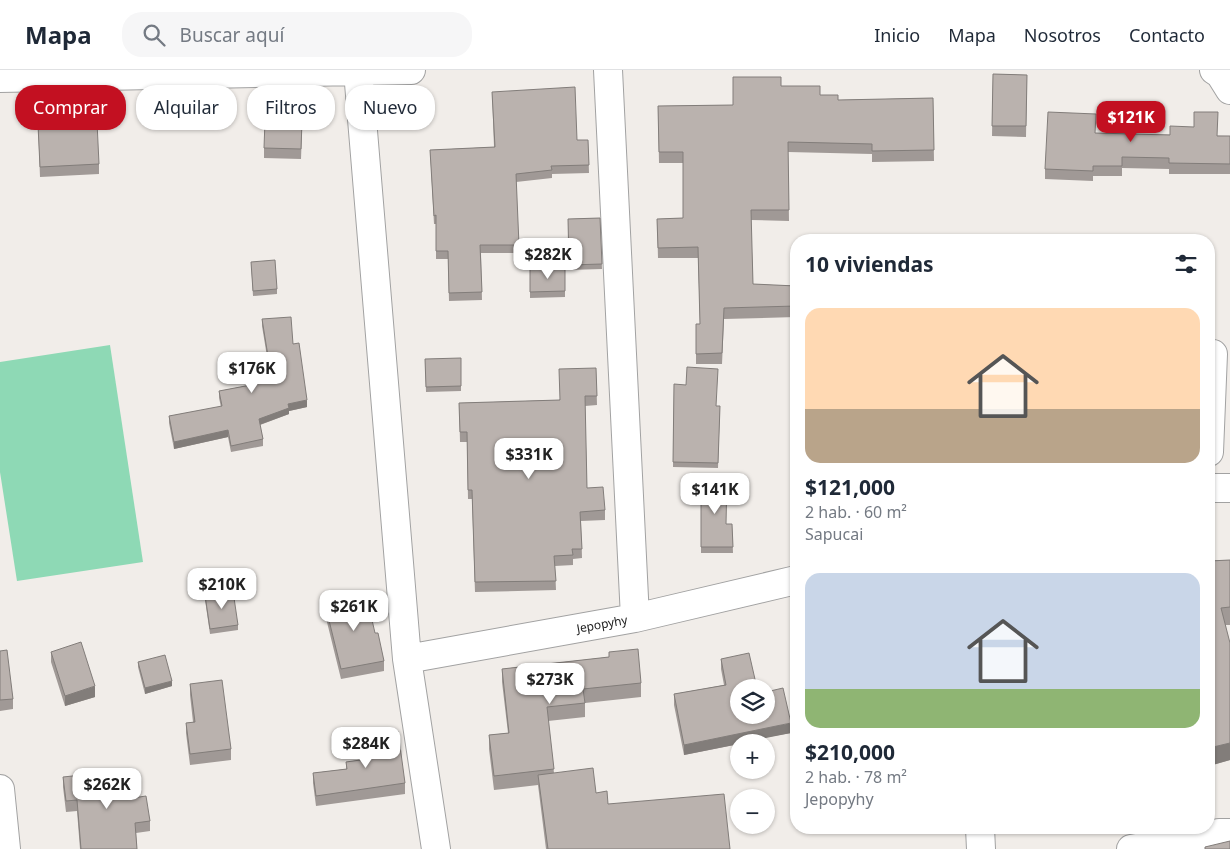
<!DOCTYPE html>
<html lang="es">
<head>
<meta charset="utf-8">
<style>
  body { margin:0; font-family:"Noto Sans",sans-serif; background:#f6f6f7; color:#1f2937; height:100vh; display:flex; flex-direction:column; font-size:19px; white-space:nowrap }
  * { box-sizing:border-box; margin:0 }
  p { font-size:16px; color:#747a83 }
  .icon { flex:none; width:28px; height:28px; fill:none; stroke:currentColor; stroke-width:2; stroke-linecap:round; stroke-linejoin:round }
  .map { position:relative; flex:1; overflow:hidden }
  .side { position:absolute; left:790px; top:164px; width:425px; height:600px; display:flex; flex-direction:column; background:#fff; border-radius:20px; box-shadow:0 1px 4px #0004 }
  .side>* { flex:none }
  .banner { position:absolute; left:15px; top:15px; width:475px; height:45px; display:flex; gap:10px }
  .fabs { position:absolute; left:730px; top:609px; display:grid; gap:10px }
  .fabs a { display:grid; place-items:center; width:45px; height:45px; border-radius:50%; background:#fff; box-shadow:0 1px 4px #0004; font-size:25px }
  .price { position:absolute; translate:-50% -42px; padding:0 11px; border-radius:10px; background:#fff; color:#222; font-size:16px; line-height:32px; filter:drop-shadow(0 1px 2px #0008) }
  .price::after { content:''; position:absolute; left:50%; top:30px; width:15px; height:11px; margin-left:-8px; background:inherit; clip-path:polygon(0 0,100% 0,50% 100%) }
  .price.selected { background:#c31021; color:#fff }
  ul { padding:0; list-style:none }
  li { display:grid; align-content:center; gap:10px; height:265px; padding:0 15px }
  li span { display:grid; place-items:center; height:155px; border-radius:15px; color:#555 }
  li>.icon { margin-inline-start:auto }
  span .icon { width:90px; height:90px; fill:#fffc; stroke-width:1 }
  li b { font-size:21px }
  h2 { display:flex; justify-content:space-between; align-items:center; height:60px; padding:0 15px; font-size:21px }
  .tag { padding:0 18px; border-radius:20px; background:#fff; box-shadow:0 1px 4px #0004; font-size:18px; line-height:45px }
  .tag.selected { background:#c31021; color:#fff }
  header { display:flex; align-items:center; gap:30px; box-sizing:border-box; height:70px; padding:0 25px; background:#fff; border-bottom:1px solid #e0e1e3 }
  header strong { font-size:24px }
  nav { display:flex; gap:28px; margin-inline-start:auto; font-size:18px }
  .search { width:350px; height:45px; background:#f6f6f7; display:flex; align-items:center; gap:12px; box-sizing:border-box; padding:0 18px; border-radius:20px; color:#747a83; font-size:19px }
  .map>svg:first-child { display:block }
  .pitch { fill:#8ed9b5 }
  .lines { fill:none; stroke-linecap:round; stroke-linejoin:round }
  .minor-casing { stroke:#a2a2a2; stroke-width:30 }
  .minor { stroke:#fff; stroke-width:28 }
  .wall { fill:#a09996 }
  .shaded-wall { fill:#827d7a }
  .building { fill:#bab2ae; stroke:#827d7a }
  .labels { text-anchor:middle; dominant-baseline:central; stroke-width:4; stroke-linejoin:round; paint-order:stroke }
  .street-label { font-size:12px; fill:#212121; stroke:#fff }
</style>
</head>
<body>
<header>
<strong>Mapa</strong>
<div class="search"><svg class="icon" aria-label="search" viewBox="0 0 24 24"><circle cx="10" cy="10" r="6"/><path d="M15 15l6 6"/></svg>Buscar aquí</div>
<nav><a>Inicio</a><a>Mapa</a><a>Nosotros</a><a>Contacto</a></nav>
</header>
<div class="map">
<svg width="1230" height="779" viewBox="0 0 1230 779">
  <rect width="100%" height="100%" fill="#f1ede9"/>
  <path class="pitch" d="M 110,275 L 143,492 L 17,511 L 0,402 L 0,292 Z"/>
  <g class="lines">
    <g class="minor-casing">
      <path id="minor" d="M 608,0 L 635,548
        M 1214,0 L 1220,4 L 1230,20
        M 358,1 L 407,589 L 436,779
        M 0,8 L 411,0
        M 1209,382 L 1213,284
        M 1209,418 L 1230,418
        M 407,589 L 635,548 L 796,510
        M 0,719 L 6,779
        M 980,758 L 981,779
        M 1131,779 L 1219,763 L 1230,763"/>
    </g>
    <use href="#minor" class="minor"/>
  </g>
  <path class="wall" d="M 993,4 L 1027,5 L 1026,67 L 992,66 Z
    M 781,16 L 820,25 L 838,30 L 933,28 L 934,91 L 872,92 L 872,84 L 788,82 L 789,151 L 751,150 L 753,214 L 796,216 L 796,247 L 724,249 L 722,294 L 696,294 L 696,254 L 700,254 L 698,188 L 658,188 L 657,149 L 683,148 L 683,93 L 659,93 L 658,36 L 733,35 Z
    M 492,22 L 577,70 L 588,70 L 589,103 L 552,104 L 552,108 L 516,112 L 519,183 L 481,183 L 482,230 L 449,231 L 448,189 L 436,189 L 436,154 L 434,154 L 430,80 L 494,77 Z
    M 303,34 L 301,89 L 264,88 L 264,78 Z
    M 38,55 L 99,94 L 99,104 L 40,107 Z
    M 1095,63 L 1230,66 L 1230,104 L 1169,104 L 1169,99 L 1122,98 L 1122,106 L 1093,106 L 1093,111 L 1045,109 L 1045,99 Z
    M 600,148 L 602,199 L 569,200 L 568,149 Z
    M 251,192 L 277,219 L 277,224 L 253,226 Z
    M 565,198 L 565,227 L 530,228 L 530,199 Z
    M 262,249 L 293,274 L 307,337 L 289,341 L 289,344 L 260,355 L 263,369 L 263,376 L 231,382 L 228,367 L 174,379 L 169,353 L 169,346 L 221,337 L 219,328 L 219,321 L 271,311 L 262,256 Z
    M 425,289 L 461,316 L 461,321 L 426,322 Z
    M 596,298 L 597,335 L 585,336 L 587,418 L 605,440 L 605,450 L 581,451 L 582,488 L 573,489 L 573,495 L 555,496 L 556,520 L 475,522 L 472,429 L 468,429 L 467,372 L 460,372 L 459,333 L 559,330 Z
    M 674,314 L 716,336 L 720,336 L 718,398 L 673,397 Z
    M 701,409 L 726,454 L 732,454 L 733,483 L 701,483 Z
    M 1230,490 L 1230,555 L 1226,555 L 1230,690 L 1209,696 L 1209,491 Z
    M 205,525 L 238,555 L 238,560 L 210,564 L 205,530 Z
    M 325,534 L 375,563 L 384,591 L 384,601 L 341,609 L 325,544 Z
    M 0,581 L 13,629 L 13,639 L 0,641 Z
    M 51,582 L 95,627 L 65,636 L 51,592 Z
    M 609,582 L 641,613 L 641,627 L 585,633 L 585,647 L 548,651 L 554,703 L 596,723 L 608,734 L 730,779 L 546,779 L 538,715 L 494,720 L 489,679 L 489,665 L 508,663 L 502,612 L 502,599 L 609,587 Z
    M 721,589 L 739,618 L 791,663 L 739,672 L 739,674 L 684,685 L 674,635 L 674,624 L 724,615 L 721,599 Z
    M 138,592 L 172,616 L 145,624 L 138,597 Z
    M 190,614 L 231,679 L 231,690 L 190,695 L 186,663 L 186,653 L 193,652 L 190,625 Z
    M 371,665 L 405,713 L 405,724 L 316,736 L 313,713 L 313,703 L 346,699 L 346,692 L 373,688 L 371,676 Z
    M 63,707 L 133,728 L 150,751 L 150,761 L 136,763 L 137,779 L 80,779 L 77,741 L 66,742 L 63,717 Z"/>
  <path class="shaded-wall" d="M 307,330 L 307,337 L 289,341 L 289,344 L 259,355 L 259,349 L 288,334 Z
    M 228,360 L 228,367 L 174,379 L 174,372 Z
    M 172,611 L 172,616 L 145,624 L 145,618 Z
    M 95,616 L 95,627 L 65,636 L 65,626 Z
    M 791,653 L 791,663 L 745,672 L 739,672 L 739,674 L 684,685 L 684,675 Z
    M 1230,673 L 1230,690 L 1209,696 L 1209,678 Z"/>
  <path class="building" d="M 993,4 L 1027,5 L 1026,56 L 992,56 Z
    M 733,7 L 781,7 L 781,16 L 820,16 L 820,25 L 838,25 L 838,30 L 933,28 L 934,80 L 872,81 L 872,74 L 788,72 L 789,140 L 751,140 L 753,214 L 796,216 L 796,236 L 724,238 L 722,283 L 696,284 L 696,254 L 700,254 L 698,177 L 658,178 L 657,149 L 683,148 L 683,82 L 659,82 L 658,36 L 733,35 Z
    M 575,17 L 577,70 L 588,70 L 589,95 L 551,96 L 552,100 L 516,104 L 519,175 L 480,175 L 482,222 L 449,223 L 448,181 L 436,181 L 436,145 L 434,146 L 430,80 L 495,77 L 492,22 Z
    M 266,23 L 303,24 L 301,79 L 264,78 Z
    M 1048,42 L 1096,44 L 1095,63 L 1170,65 L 1170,56 L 1194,57 L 1194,42 L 1218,42 L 1217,66 L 1230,66 L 1230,94 L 1169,93 L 1169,88 L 1122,87 L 1122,96 L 1093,96 L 1093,101 L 1045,99 Z
    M 97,52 L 99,94 L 40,97 L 38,55 Z
    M 600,148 L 602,194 L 569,195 L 568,149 Z
    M 275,190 L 277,219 L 253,221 L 251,192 Z
    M 565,198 L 565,221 L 530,222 L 530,199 Z
    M 291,247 L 293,274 L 299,273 L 307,330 L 288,334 L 289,338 L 259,349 L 263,369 L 231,376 L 228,360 L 174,372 L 169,346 L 222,336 L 219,321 L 272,311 L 262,249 Z
    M 461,288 L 461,316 L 426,317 L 425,289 Z
    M 687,297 L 718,299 L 716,336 L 720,336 L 718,393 L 673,392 L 674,314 L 686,315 Z
    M 596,298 L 597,326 L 585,326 L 587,418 L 603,417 L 605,440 L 580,442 L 582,479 L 572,479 L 573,485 L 554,486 L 556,511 L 475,512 L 472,420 L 468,420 L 467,362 L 460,362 L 459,333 L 560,330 L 559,299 Z
    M 701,409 L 727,410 L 726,454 L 732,454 L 733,477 L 701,477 Z
    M 1230,490 L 1230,537 L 1221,538 L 1230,573 L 1230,673 L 1209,678 L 1209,491 Z
    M 233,521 L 238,555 L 210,559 L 205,525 Z
    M 366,524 L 375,563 L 378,563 L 384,591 L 341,599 L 325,534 Z
    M 81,572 L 95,616 L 65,626 L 51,582 Z
    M 638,579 L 641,613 L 583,619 L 585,633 L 547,637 L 554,699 L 494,706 L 489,665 L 509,663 L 502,599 L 609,587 L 609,582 Z
    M 7,580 L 13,629 L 0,630 L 0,581 Z
    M 749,583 L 757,618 L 739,618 L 739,645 L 766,645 L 766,622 L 783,618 L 791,653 L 684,675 L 674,624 L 726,615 L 721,589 Z
    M 165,585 L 172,611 L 145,618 L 138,592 Z
    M 222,610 L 231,679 L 190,684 L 186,653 L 195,652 L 190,614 Z
    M 398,661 L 405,713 L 316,726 L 313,703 L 347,699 L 346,692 L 375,688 L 371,665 Z
    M 593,698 L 596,723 L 607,721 L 608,734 L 724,724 L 730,779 L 548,779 L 538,705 Z
    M 130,700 L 133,728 L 146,726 L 150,751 L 135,753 L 137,779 L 81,779 L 77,730 L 66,731 L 63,707 Z
    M 1230,771 L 1230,779 L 1205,779 L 1205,777 Z"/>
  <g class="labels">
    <g class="street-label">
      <text transform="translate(602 554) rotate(-10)">Jepopyhy</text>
    </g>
  </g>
</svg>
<div class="fabs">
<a><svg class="icon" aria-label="layers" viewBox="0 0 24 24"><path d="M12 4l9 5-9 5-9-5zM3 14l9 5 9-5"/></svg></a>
<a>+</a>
<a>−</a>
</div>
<b class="price selected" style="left:1131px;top:73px">$121K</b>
<b class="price" style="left:548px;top:210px">$282K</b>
<b class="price" style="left:252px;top:324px">$176K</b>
<b class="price" style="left:529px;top:410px">$331K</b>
<b class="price" style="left:715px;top:445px">$141K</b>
<b class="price" style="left:222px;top:540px">$210K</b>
<b class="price" style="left:354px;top:562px">$261K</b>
<b class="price" style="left:550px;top:635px">$273K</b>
<b class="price" style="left:366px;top:699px">$284K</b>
<b class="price" style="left:107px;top:740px">$262K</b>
<div class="banner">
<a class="tag selected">Comprar</a>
<a class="tag">Alquilar</a>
<a class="tag">Filtros</a>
<a class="tag">Nuevo</a>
</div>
<section class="side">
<h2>10 viviendas<svg class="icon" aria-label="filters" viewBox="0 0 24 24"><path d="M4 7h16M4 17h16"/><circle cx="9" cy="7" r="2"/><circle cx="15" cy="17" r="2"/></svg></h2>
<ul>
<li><span style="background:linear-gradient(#ffd9b3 65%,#b9a48a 0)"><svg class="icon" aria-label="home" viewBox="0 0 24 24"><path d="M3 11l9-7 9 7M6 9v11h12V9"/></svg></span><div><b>$121,000</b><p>2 hab. · 60 m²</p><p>Sapucai</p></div></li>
<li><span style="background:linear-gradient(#c9d6e8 75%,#8fb573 0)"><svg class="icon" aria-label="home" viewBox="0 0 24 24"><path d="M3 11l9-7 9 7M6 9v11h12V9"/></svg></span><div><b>$210,000</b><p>2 hab. · 78 m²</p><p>Jepopyhy</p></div></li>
</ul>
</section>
</div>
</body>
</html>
